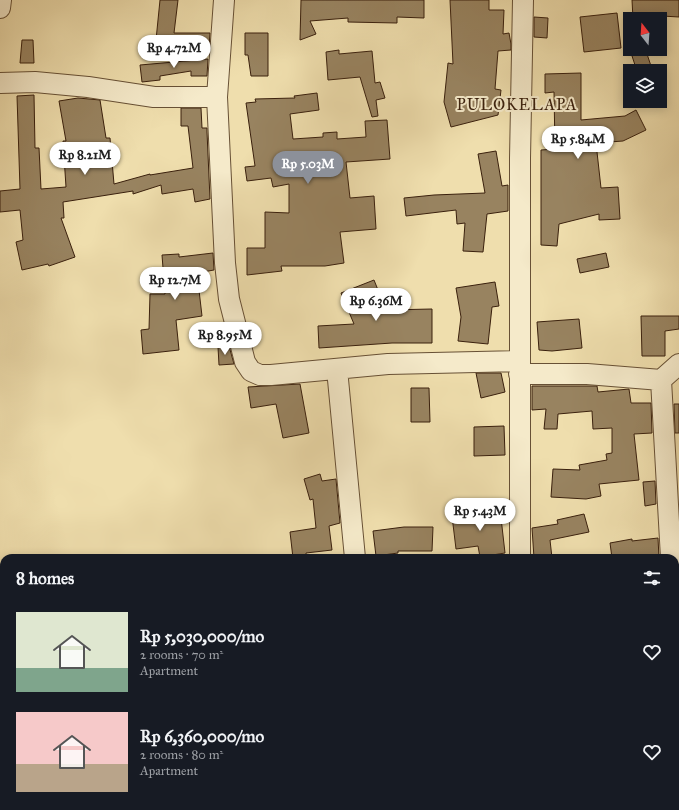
<!DOCTYPE html>
<html lang="en">
<head>
<meta charset="utf-8">
<style>
  body { margin:0; font-family:"IM FELL Great Primer",serif; background:#20242c; color:#f1f3f6; height:100vh; display:flex; flex-direction:column; font-size:15px; white-space:nowrap }
  * { box-sizing:border-box; margin:0 }
  p { font-size:13px; color:#9ea1a6 }
  .icon { flex:none; width:22px; height:22px; fill:none; stroke:currentColor; stroke-width:2; stroke-linecap:round; stroke-linejoin:round }
  .map { position:relative; flex:1; overflow:hidden }
  .drawer { position:absolute; left:0px; top:554px; width:679px; height:256px; display:flex; flex-direction:column; background:#171b24; border-radius:12px 12px 0 0; box-shadow:0 2px 10px #0003 }
  .drawer>* { flex:none }
  .needle { width:26px; rotate:343deg }
  .controls { position:absolute; left:623px; top:12px; display:grid; gap:8px }
  .controls a { display:grid; place-items:center; width:44px; height:44px; border-radius:0px; background:#171b24; box-shadow:0 2px 10px #0003; font-size:20px }
  .price { position:absolute; translate:-50% -34px; padding:0 9px; border-radius:14px; background:#fff; color:#222; font-size:13px; line-height:26px; filter:drop-shadow(0 1px 2px #0008) }
  .price::after { content:''; position:absolute; left:50%; top:24px; width:12px; height:9px; margin-left:-6px; background:inherit; clip-path:polygon(0 0,100% 0,50% 100%) }
  .price.selected { background:#8c9099; color:#fff }
  ul { padding:0; list-style:none }
  li { display:flex; align-items:center; gap:12px; height:100px; padding:0 16px }
  li span { display:grid; place-items:center; flex:none; width:112px; height:80px; border-radius:0px; color:#555 }
  li>.icon { margin-inline-start:auto }
  span .icon { width:48px; height:48px; fill:#fffc; stroke-width:1 }
  li b { font-size:17px }
  h2 { display:flex; justify-content:space-between; align-items:center; height:48px; padding:0 16px; font-size:17px }
  .map>svg:first-child { display:block }
  .building { fill:#988360; stroke:#3a200d }
  .lines { fill:none; stroke-linecap:round; stroke-linejoin:round }
  .minor-casing { stroke:#675035; stroke-width:22 }
  .minor { stroke:#f5eaca; stroke-width:20 }
  .labels { text-anchor:middle; dominant-baseline:central; stroke-width:4; stroke-linejoin:round; paint-order:stroke }
  .quarter-label { font-size:16px; letter-spacing:1px; fill:#3a200d; stroke:#f5eaca }
</style>
</head>
<body>
<div class="map">
<svg width="679" height="810" viewBox="0 0 679 810">
  <rect width="100%" height="100%" fill="#efdead"/>
  <filter id="stains"><feTurbulence type="fractalNoise" baseFrequency=".005" numOctaves="4"/><feColorMatrix values="0 0 0 0 .2 0 0 0 0 .09 0 0 0 0 .02 0 0 0 .5 -.17"/></filter>
  <radialGradient id="worn" r=".72"><stop offset=".6" stop-color="#630" stop-opacity="0"/><stop offset="1" stop-color="#630" stop-opacity=".3"/></radialGradient>
  <path class="building" d="M 160,0 L 178,0 L 174,33 L 210,33 L 209,47 L 156,40 Z
    M 301,0 L 424,0 L 424,18 L 397,17 L 397,23 L 348,22 L 348,18 L 310,21 L 316,34 L 300,40 Z
    M 450,0 L 489,0 L 489,10 L 504,10 L 503,34 L 509,33 L 511,44 L 511,50 L 498,51 L 495,89 L 501,90 L 498,115 L 451,127 L 444,102 L 448,63 L 453,64 Z
    M 632,0 L 679,0 L 679,17 L 662,16 L 662,19 L 633,19 Z
    M 617,13 L 621,48 L 584,52 L 580,17 Z
    M 534,17 L 548,18 L 547,38 L 534,37 Z
    M 245,33 L 268,33 L 268,76 L 251,76 L 248,55 L 245,55 Z
    M 22,40 L 33,40 L 34,63 L 20,63 Z
    M 339,50 L 339,54 L 372,51 L 375,83 L 380,82 L 385,98 L 376,100 L 378,116 L 372,117 L 360,77 L 328,80 L 326,52 Z
    M 646,51 L 651,66 L 637,71 L 632,56 Z
    M 208,59 L 207,76 L 191,76 L 191,71 L 160,76 L 160,80 L 142,82 L 140,65 Z
    M 581,73 L 581,120 L 625,116 L 636,110 L 646,130 L 623,141 L 596,143 L 601,188 L 618,187 L 620,219 L 599,220 L 599,214 L 559,224 L 557,246 L 541,245 L 541,150 L 555,149 L 554,92 L 545,93 L 545,74 Z
    M 317,93 L 319,110 L 290,114 L 293,139 L 323,137 L 323,133 L 337,132 L 337,139 L 366,137 L 365,121 L 387,120 L 390,159 L 346,162 L 350,198 L 374,196 L 376,229 L 340,232 L 344,263 L 325,266 L 281,266 L 282,271 L 247,275 L 247,248 L 265,248 L 265,212 L 289,213 L 289,184 L 273,187 L 271,178 L 247,181 L 245,167 L 255,166 L 246,103 L 256,102 L 255,99 L 295,98 L 294,96 Z
    M 34,95 L 35,148 L 39,148 L 41,189 L 66,187 L 63,141 L 66,141 L 59,101 L 78,98 L 100,100 L 106,138 L 110,138 L 114,184 L 150,174 L 150,175 L 193,168 L 188,126 L 181,126 L 181,108 L 201,108 L 202,128 L 207,128 L 207,132 L 210,199 L 195,202 L 193,189 L 162,194 L 161,185 L 133,194 L 133,191 L 63,202 L 64,218 L 61,218 L 75,257 L 49,266 L 48,264 L 22,270 L 16,242 L 23,240 L 20,210 L 0,212 L 0,191 L 20,189 L 17,96 Z
    M 496,151 L 502,186 L 508,185 L 508,211 L 487,214 L 483,252 L 463,251 L 465,223 L 457,224 L 456,210 L 406,216 L 404,198 L 434,195 L 485,193 L 478,154 Z
    M 213,253 L 214,270 L 197,273 L 202,316 L 176,320 L 179,350 L 143,354 L 141,330 L 149,329 L 150,294 L 165,294 L 162,255 L 179,254 L 179,257 Z
    M 606,253 L 609,267 L 580,273 L 577,259 Z
    M 374,280 L 386,310 L 432,309 L 432,343 L 392,343 L 319,348 L 318,326 L 354,324 L 341,293 Z
    M 495,282 L 499,306 L 492,307 L 488,344 L 458,341 L 461,317 L 456,288 Z
    M 641,316 L 679,316 L 679,329 L 665,331 L 665,356 L 642,356 Z
    M 579,319 L 582,348 L 552,351 L 539,350 L 537,322 Z
    M 229,346 L 234,364 L 219,365 L 218,347 Z
    M 476,373 L 501,373 L 505,392 L 481,398 Z
    M 300,384 L 309,433 L 283,438 L 276,404 L 251,408 L 248,387 Z
    M 532,386 L 597,386 L 598,392 L 629,389 L 631,403 L 651,403 L 652,433 L 634,434 L 639,480 L 599,484 L 601,496 L 586,499 L 551,497 L 553,469 L 580,470 L 579,465 L 607,460 L 606,454 L 612,453 L 612,428 L 593,429 L 592,411 L 558,414 L 557,429 L 544,429 L 546,409 L 532,410 Z
    M 411,388 L 429,388 L 430,422 L 411,422 Z
    M 674,404 L 679,404 L 679,433 L 675,433 Z
    M 504,426 L 505,455 L 474,456 L 474,427 Z
    M 320,474 L 322,481 L 336,479 L 340,523 L 329,526 L 332,550 L 306,553 L 306,558 L 293,558 L 290,532 L 316,528 L 313,499 L 310,500 L 304,479 Z
    M 655,481 L 656,504 L 645,506 L 643,482 Z
    M 500,509 L 505,553 L 480,557 L 478,546 L 456,549 L 452,516 Z
    M 584,514 L 589,532 L 550,540 L 552,558 L 534,558 L 532,528 L 558,524 L 557,520 Z
    M 404,527 L 433,527 L 432,551 L 398,551 L 398,553 L 376,556 L 373,531 Z
    M 658,538 L 659,558 L 612,558 L 610,543 L 632,539 L 632,541 Z"/>
  <g class="lines">
    <g class="minor-casing">
      <path id="minor" d="M 224,0 L 217,97 L 225,263 L 229,299 L 245,362 L 251,371 L 260,375 L 271,375 L 388,364 L 519,361
        M 0,8 L 1,0
        M 0,83 L 35,82 L 88,87 L 154,97 L 217,97
        M 337,369 L 355,558
        M 519,374 L 587,374 L 661,380 L 679,364
        M 661,380 L 671,558
        M 520,558 L 520,158 L 523,0
        M 675,611 L 679,675
        M 347,810 L 348,806
        M 500,810 L 501,806"/>
    </g>
    <use href="#minor" class="minor"/>
  </g>
  <g class="labels">
    <g class="quarter-label">
      <text x="517" y="104">PULOKELAPA</text>
    </g>
  </g>
  <rect width="100%" height="100%" filter="url(#stains)"/>
  <rect width="100%" height="100%" fill="url(#worn)"/>
</svg>
<div class="controls">
<a><svg class="needle" viewBox="-14 -14 28 28"><path d="M0-13l5 13h-10z" fill="#e53935"/><path d="M0 13l5-13h-10z" fill="#9ea1a6"/></svg></a>
<a><svg class="icon" aria-label="layers" viewBox="0 0 24 24"><path d="M12 4l9 5-9 5-9-5zM3 14l9 5 9-5"/></svg></a>
</div>
<b class="price" style="left:174px;top:69px">Rp 4.72M</b>
<b class="price" style="left:578px;top:160px">Rp 5.84M</b>
<b class="price" style="left:85px;top:176px">Rp 8.21M</b>
<b class="price selected" style="left:308px;top:185px">Rp 5.03M</b>
<b class="price" style="left:175px;top:301px">Rp 12.7M</b>
<b class="price" style="left:376px;top:322px">Rp 6.36M</b>
<b class="price" style="left:225px;top:356px">Rp 8.95M</b>
<b class="price" style="left:480px;top:532px">Rp 5.43M</b>
<section class="drawer">
<h2>8 homes<svg class="icon" aria-label="filters" viewBox="0 0 24 24"><path d="M4 7h16M4 17h16"/><circle cx="9" cy="7" r="2"/><circle cx="15" cy="17" r="2"/></svg></h2>
<ul>
<li><span style="background:linear-gradient(#dfe7d0 70%,#7fa58c 0)"><svg class="icon" aria-label="home" viewBox="0 0 24 24"><path d="M3 11l9-7 9 7M6 9v11h12V9"/></svg></span><div><b>Rp 5,030,000/mo</b><p>2 rooms · 70 m²</p><p>Apartment</p></div><svg class="icon" aria-label="heart" viewBox="0 0 24 24"><path d="M12 20l-8-8c-3-5 5-10 8-4 3-6 11-1 8 4z"/></svg></li>
<li><span style="background:linear-gradient(#f6c9c9 65%,#b9a48a 0)"><svg class="icon" aria-label="home" viewBox="0 0 24 24"><path d="M3 11l9-7 9 7M6 9v11h12V9"/></svg></span><div><b>Rp 6,360,000/mo</b><p>2 rooms · 80 m²</p><p>Apartment</p></div><svg class="icon" aria-label="heart" viewBox="0 0 24 24"><path d="M12 20l-8-8c-3-5 5-10 8-4 3-6 11-1 8 4z"/></svg></li>
</ul>
</section>
</div>
</body>
</html>
